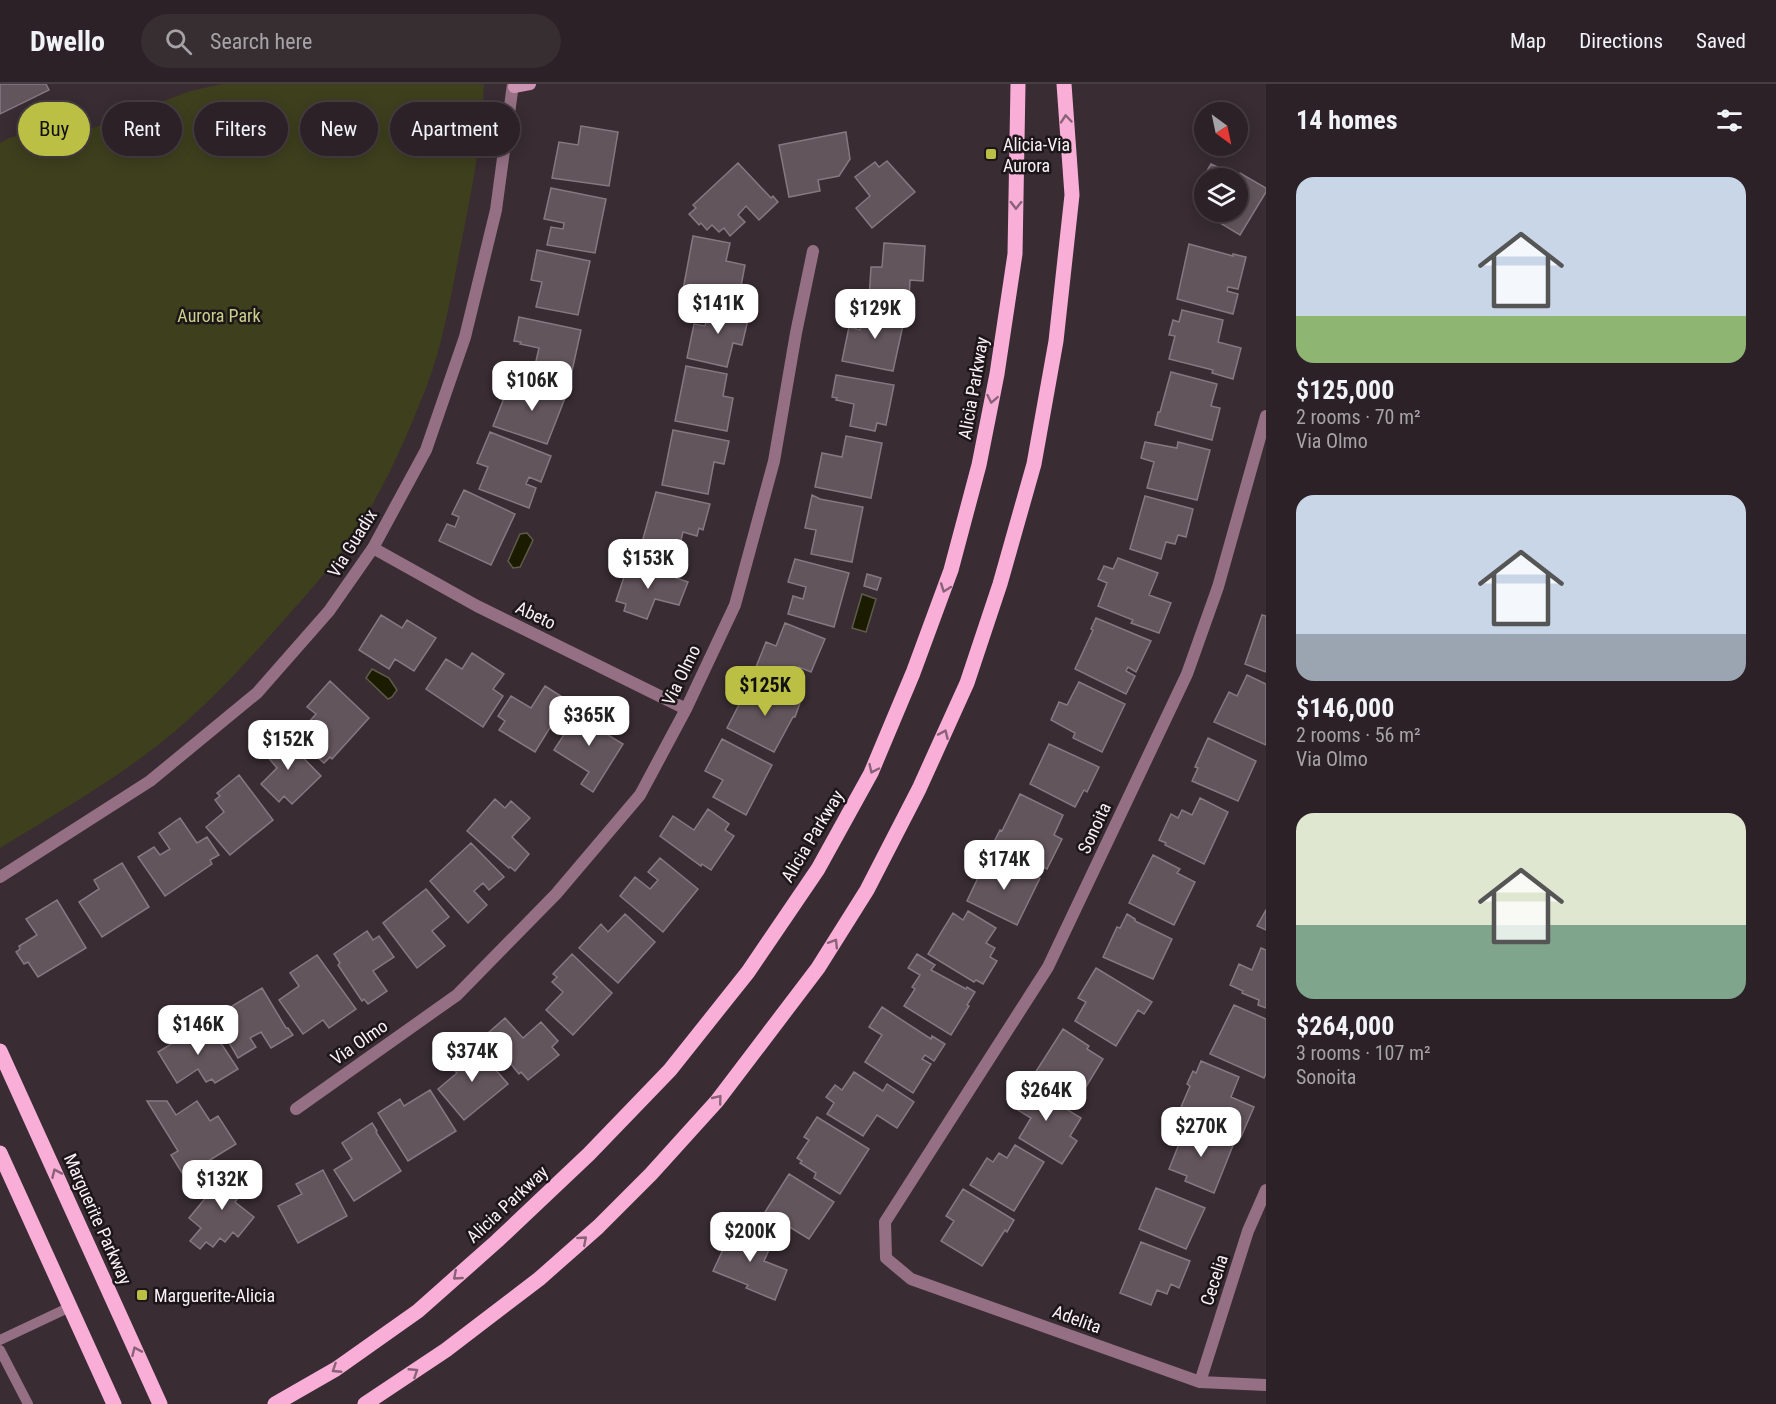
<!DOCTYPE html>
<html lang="en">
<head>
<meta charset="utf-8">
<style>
  body { margin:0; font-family:"Roboto Condensed",sans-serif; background:#372e32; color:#f1f3f6; height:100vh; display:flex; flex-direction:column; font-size:22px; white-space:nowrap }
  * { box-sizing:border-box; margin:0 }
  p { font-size:20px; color:#a6a3a7 }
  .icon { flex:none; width:33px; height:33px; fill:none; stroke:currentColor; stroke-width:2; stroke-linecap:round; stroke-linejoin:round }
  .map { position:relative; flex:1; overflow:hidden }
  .drawer { display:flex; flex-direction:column; background:#2b2126; width:510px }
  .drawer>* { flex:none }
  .hud { position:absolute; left:18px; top:18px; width:570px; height:54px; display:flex; gap:12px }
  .needle { width:39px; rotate:147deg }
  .controls { position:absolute; left:1194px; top:18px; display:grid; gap:12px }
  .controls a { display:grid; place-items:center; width:54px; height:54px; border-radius:50%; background:#2b2126; box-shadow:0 3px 15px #0003,0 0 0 2px #473e43; font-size:30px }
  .price { position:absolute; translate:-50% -51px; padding:0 14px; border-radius:12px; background:#fff; color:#222; font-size:20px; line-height:39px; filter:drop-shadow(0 2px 3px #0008) }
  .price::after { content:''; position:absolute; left:50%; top:36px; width:18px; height:14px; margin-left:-9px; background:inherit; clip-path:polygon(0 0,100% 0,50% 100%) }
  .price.selected { background:#bbc044; color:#111 }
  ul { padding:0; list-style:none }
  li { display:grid; align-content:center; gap:12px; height:318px; padding:0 30px }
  li span { display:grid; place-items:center; height:186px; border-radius:18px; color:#555 }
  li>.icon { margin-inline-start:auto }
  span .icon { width:108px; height:108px; fill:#fffc; stroke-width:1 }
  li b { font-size:26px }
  h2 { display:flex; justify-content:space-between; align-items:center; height:72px; padding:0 30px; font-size:26px }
  .chip { padding:0 21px; border-radius:27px; background:#2b2126; box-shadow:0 3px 15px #0003,0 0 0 2px #473e43; font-size:21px; line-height:54px }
  .chip.selected { background:#bbc044; color:#111 }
  header { display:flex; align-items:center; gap:36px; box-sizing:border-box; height:84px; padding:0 30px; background:#2b2126; border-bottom:2px solid #473e43 }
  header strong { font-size:28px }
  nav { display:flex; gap:33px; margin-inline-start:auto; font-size:21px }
  .search { width:420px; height:54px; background:#372e32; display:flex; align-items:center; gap:15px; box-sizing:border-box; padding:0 21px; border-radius:33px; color:#a6a3a7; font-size:22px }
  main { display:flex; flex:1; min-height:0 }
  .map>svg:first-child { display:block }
  .green { fill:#3e3f1d }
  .water { fill:#1b1b00; stroke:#5e5b4a; stroke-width:1.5 }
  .building { fill:#63555c; stroke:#877880; stroke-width:1.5 }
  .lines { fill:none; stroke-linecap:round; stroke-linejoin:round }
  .lane { stroke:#957084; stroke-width:10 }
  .street { stroke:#957084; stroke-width:12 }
  .secondary { stroke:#cd93b3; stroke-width:12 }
  .primary { stroke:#f9aed8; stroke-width:15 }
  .oneway { stroke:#8a6278 }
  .poi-dot { fill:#bbc044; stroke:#1c1619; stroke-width:2 }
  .labels { text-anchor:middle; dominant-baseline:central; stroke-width:5; stroke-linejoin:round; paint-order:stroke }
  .poi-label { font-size:18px; fill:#faf1f6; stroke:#1c1619; text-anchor:start }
  .park-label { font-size:18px; fill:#cbcf8a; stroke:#1c1619 }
  .street-label { font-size:18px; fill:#faf1f6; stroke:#1c1619 }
</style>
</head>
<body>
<header>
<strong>Dwello</strong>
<div class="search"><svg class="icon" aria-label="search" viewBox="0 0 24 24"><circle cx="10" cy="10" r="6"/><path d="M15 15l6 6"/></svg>Search here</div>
<nav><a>Map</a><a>Directions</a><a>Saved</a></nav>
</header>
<main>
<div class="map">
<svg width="1266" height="1320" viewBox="0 0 1266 1320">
  <rect width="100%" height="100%" fill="#392c33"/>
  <path class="green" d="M 222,0 L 484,0 C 482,56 471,111 460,165 C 451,212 443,260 426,304 C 408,350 388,396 362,438 C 342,470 316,500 291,528 C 246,579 200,631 145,671 C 99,705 49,734 0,764 L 0,59 L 9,54 L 34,48 L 88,46 L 190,7 Z"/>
  <path class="water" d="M 527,449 L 533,456 L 520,483 L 513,484 L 508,477 L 520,450 Z
    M 862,510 L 876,515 L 866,548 L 852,544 Z
    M 372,585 L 389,594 L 397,606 L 392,613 L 388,615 L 366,594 Z"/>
  <path class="building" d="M 0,0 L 46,0 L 49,6 L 0,30 Z
    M 581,42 L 618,48 L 609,102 L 552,94 L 559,58 L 578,61 Z
    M 846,48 L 850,75 L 839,92 L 818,96 L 820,107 L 789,113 L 779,61 Z
    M 887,77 L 915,108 L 872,144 L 856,124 L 870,112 L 855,93 L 875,78 L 879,83 Z
    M 738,79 L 771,114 L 773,112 L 778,118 L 759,136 L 746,122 L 738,131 L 745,138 L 730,152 L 724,144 L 719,148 L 712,141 L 707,146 L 701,139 L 699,141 L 689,130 L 696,124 L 693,121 Z
    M 1211,80 L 1238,93 L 1240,89 L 1266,104 L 1266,108 L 1240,151 L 1197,125 L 1204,112 L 1204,128 L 1238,128 L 1238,94 L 1204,94 L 1204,103 L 1199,100 Z
    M 551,104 L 606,115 L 595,169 L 547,161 L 551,143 L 563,145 L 564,139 L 544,135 Z
    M 693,152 L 730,159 L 726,177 L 745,181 L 738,218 L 683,206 Z
    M 884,159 L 925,162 L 923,197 L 910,196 L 909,217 L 869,216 L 871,183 L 882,183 Z
    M 1189,160 L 1233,172 L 1233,170 L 1246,173 L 1238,205 L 1228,203 L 1227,207 L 1238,210 L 1233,230 L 1177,215 Z
    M 537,166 L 590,177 L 578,231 L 536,223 L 542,198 L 531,196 Z
    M 710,220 L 750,227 L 742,261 L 733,259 L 727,283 L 687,274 L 694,240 L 705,242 Z
    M 864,224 L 905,232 L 893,287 L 842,277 L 849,243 L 860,246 Z
    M 1182,226 L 1223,236 L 1218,258 L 1241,264 L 1233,295 L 1212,289 L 1213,286 L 1169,275 L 1175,252 L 1169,251 L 1173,236 L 1179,238 Z
    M 519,233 L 581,246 L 572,287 L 561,284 L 560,291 L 534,286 L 539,264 L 520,260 L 521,258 L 514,257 Z
    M 686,282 L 727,290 L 723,312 L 733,314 L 727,347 L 675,337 Z
    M 1171,288 L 1217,300 L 1211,322 L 1220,324 L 1212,356 L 1155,341 L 1158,328 L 1160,328 Z
    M 836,291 L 894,301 L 886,341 L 877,339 L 875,347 L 850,342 L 854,320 L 836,316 L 837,314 L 832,313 Z
    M 532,296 L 567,309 L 547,360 L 493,342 L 506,309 L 524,316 Z
    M 673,346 L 729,357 L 724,380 L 714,378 L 708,410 L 662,401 Z
    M 490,348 L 551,372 L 541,398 L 529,393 L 526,400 L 536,404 L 529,424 L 479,405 L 488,383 L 477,379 Z
    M 846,352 L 882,359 L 871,414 L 815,403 L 822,369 L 842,373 Z
    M 1145,358 L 1177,364 L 1178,358 L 1210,366 L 1197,416 L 1147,404 L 1154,378 L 1141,374 Z
    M 464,406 L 515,430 L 491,481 L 439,457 L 447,440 L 455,443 L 459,433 L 452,430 Z
    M 656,408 L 710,420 L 703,446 L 699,444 L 697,452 L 683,448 L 677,472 L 641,462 Z
    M 812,411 L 820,415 L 863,423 L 852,478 L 811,470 L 816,446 L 805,444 Z
    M 1145,412 L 1193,425 L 1186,453 L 1178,451 L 1175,460 L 1166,458 L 1161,475 L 1130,465 Z
    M 1118,474 L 1158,489 L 1149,511 L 1171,519 L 1159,549 L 1131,539 L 1133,536 L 1098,522 L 1107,499 L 1098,495 L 1104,482 L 1113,485 Z
    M 795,475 L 849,489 L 834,543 L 788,530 L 793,512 L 803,515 L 806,503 L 788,498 Z
    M 629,478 L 688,498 L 679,521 L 655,515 L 647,535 L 624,527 L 626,520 L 616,517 Z
    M 867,490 L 881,494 L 877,506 L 864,502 Z
    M 381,531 L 402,544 L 407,536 L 436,554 L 414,587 L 395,575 L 389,585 L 359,566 Z
    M 1262,531 L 1266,532 L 1266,588 L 1245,580 Z
    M 1096,534 L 1151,557 L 1136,588 L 1128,583 L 1126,587 L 1135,592 L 1126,610 L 1075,585 L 1093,546 L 1091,545 Z
    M 785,539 L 825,555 L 811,588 L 799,583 L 791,602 L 754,588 L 766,558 L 776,562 Z
    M 472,569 L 504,590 L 493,605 L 503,612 L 483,643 L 426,605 L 446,575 L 462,585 Z
    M 1247,591 L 1266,600 L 1266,661 L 1214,638 L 1229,608 L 1237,612 Z
    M 330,597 L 369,634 L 332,675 L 330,673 L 324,679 L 298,656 L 303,650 L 300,648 L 316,630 L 307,623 Z
    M 1079,598 L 1125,620 L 1102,668 L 1073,654 L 1075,649 L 1051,636 L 1059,618 L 1067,621 Z
    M 763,599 L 800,619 L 795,633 L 793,633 L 774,668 L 727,644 L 742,615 L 752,620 Z
    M 545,602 L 567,616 L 535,668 L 499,646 L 505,637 L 498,632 L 511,612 L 531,624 Z
    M 581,622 L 608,639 L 603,648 L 623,660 L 593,708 L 581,700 L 589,688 L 554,666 L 578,629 Z
    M 278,648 L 321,692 L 292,720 L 284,712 L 279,718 L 261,700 L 277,684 L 261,665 Z
    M 1208,654 L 1256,677 L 1238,717 L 1192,697 L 1198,684 L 1195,683 Z
    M 722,655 L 772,681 L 746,731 L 713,713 L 723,696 L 705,687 Z
    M 1049,660 L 1099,683 L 1087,708 L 1084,706 L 1075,723 L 1030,700 Z
    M 239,691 L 273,736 L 230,771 L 206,743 L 224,728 L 215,716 L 220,712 L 217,709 Z
    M 1020,710 L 1063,731 L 1054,751 L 1062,755 L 1047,785 L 994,758 L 1000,746 L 1002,747 Z
    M 1200,714 L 1228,728 L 1204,780 L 1165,761 L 1166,759 L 1159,756 L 1171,730 L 1178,734 L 1182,726 L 1192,731 Z
    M 495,715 L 505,724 L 511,717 L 530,734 L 512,753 L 529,770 L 515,787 L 510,783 L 509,784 L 467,747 Z
    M 708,725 L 729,740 L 725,746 L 734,752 L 711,786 L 702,780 L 701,782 L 660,752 L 673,732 L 694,746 Z
    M 180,734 L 197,759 L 207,753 L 219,771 L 210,776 L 212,780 L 165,812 L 138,773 L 154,763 L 160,771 L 170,765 L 159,749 Z
    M 471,759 L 504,793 L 489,806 L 483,799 L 474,807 L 487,821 L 468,839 L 430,797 Z
    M 1153,771 L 1180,785 L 1177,789 L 1195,798 L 1174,841 L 1129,819 Z
    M 660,774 L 698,805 L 663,848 L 620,812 L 635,793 L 650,805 L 658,796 L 648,788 Z
    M 987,775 L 1008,785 L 1011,780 L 1040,794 L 1017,841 L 967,817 Z
    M 122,779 L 149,823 L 102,853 L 79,818 L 99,805 L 94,796 Z
    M 426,805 L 449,833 L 432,847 L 445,862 L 417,884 L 383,839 Z
    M 57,816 L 86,864 L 38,893 L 28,878 L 24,880 L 16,868 L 20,865 L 19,862 L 37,851 L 26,835 Z
    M 1266,826 L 1266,846 L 1257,842 Z
    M 968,827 L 996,844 L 986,859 L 995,864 L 990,873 L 997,877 L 983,900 L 976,896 L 974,898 L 928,870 L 953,829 L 963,836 Z
    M 625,830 L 655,858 L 618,899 L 579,864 L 601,840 L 608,848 Z
    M 1127,830 L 1135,835 L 1135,837 L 1172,855 L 1153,895 L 1103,873 L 1117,843 L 1120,844 Z
    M 367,847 L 373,856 L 379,852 L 394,873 L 373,887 L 387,907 L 368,920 L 364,915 L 362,917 L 338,881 L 340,879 L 334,870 Z
    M 1261,864 L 1266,866 L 1266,924 L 1258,921 L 1259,916 L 1242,909 L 1243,907 L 1230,901 L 1239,880 L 1252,886 Z
    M 572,870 L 612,909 L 573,951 L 546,926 L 563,908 L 552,898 L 557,893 L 553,890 Z
    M 917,870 L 935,881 L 931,886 L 966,905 L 967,903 L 975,908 L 967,921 L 969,922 L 951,951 L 904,922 L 915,905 L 912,903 L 920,891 L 908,884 Z
    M 317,871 L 356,925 L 329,944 L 323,936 L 303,950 L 279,916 L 299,902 L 290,889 Z
    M 1096,884 L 1152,918 L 1144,930 L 1138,926 L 1116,962 L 1075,937 L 1086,918 L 1078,914 Z
    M 262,904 L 286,944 L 288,944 L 293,951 L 271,964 L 261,948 L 250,954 L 256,963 L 238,974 L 214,933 Z
    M 1234,921 L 1266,935 L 1266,989 L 1264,994 L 1210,970 Z
    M 882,923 L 931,955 L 932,952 L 945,960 L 934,977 L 925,971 L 922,975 L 931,980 L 913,1009 L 865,978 L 882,951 L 869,943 Z
    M 505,934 L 523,954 L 541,938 L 558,957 L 552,963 L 559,971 L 528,996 L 521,988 L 519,990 L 491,956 L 493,955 L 488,949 Z
    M 207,938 L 238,985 L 215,999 L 212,995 L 206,998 L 198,985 L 177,999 L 158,968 Z
    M 1063,945 L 1089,962 L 1087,965 L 1103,975 L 1078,1016 L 1035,989 Z
    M 474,961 L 508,1000 L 464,1036 L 438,1005 L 457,989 L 450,981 Z
    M 1201,977 L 1239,993 L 1231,1013 L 1254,1023 L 1241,1053 L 1213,1041 L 1215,1037 L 1181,1023 L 1190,1002 L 1187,1000 L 1193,987 L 1196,989 Z
    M 854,988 L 883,1007 L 887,1000 L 914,1018 L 897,1044 L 877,1031 L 863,1052 L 827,1030 L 834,1019 L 826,1013 L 835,1001 L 842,1006 Z
    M 1028,994 L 1054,1010 L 1050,1015 L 1081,1034 L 1070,1052 L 1077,1057 L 1062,1080 L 1019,1054 L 1031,1034 L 1011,1022 Z
    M 430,1006 L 456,1047 L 408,1077 L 378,1029 L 400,1015 L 404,1022 Z
    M 147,1017 L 167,1017 L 176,1031 L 197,1017 L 210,1037 L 218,1032 L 236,1060 L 184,1092 L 171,1071 L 178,1067 Z
    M 817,1033 L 869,1065 L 840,1110 L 814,1094 L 816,1089 L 800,1079 L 802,1077 L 797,1074 L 809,1056 L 804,1053 Z
    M 372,1039 L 377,1047 L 376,1048 L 401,1087 L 354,1117 L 334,1086 L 352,1075 L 342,1059 Z
    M 1187,1040 L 1234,1059 L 1214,1109 L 1185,1097 L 1187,1092 L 1169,1085 Z
    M 1015,1061 L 1044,1078 L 1014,1127 L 970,1101 L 987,1074 L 993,1078 L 999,1069 L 1007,1074 Z
    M 232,1082 L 250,1097 L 235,1118 L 254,1133 L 238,1153 L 233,1148 L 225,1158 L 220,1154 L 213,1163 L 206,1158 L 200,1165 L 190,1157 L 201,1144 L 189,1134 Z
    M 323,1086 L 347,1132 L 298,1159 L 278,1122 L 302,1110 L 296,1100 Z
    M 789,1090 L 834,1118 L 809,1155 L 765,1128 Z
    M 1156,1104 L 1205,1124 L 1186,1165 L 1139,1145 Z
    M 963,1105 L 1014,1136 L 1007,1148 L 1005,1146 L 982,1182 L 941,1157 L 954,1137 L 946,1132 Z
    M 734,1142 L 773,1157 L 764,1177 L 787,1186 L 775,1216 L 746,1204 L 748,1201 L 713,1187 Z
    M 1141,1158 L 1190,1177 L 1179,1204 L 1171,1200 L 1167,1210 L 1157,1206 L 1151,1221 L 1120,1209 Z"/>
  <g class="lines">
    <path class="lane" d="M 0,1256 L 70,1223
      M 0,1266 L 28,1320"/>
    <path class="street" d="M 1266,332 L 1218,503 L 1187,590 L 1048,883 L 885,1138 L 886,1174 L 911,1195 L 1200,1298 L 1266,1301
      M 373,464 L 477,522 L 686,625
      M 0,793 L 150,697 L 257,609 L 329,527 L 373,464 L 426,366 L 465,253 L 496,126 L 513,0
      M 296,1025 L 457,911 L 556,810 L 640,711 L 686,625 L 735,521 L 774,377 L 796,249 L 813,167
      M 1200,1298 L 1248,1147 L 1266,1106"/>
    <path class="secondary" d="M 514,3 L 530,0"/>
    <path class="primary" d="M 0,967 L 160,1320
      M 0,1069 L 114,1320
      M 275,1320 L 336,1285 L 418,1227 L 497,1157 L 589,1070 L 670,986 L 748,888 L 818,785 L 871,689 L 913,589 L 951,486 L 979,381 L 997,290 L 1015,170 L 1018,0
      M 365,1320 L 446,1266 L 539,1195 L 598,1143 L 651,1090 L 717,1017 L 818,884 L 867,806 L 919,705 L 967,599 L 1000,500 L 1034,380 L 1056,257 L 1072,111 L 1064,0"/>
  </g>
  <defs><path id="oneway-chevron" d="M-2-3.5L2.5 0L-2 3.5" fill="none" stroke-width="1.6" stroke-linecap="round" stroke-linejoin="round" transform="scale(1.5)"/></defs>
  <g class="oneway">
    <use href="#oneway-chevron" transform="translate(1066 35) rotate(-95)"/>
    <use href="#oneway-chevron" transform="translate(1016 121) rotate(91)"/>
    <use href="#oneway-chevron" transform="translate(992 315) rotate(101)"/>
    <use href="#oneway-chevron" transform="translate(945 504) rotate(110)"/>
    <use href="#oneway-chevron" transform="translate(944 650) rotate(-66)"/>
    <use href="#oneway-chevron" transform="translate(873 685) rotate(115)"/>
    <use href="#oneway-chevron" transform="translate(834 859) rotate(-58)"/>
    <use href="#oneway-chevron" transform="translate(718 1015) rotate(-51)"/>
    <use href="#oneway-chevron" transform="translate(56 1089) rotate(-114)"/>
    <use href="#oneway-chevron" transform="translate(583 1156) rotate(-41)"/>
    <use href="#oneway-chevron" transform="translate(457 1192) rotate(139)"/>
    <use href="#oneway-chevron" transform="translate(136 1267) rotate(-114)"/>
    <use href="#oneway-chevron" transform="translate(336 1285) rotate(147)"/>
    <use href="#oneway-chevron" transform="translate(414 1288) rotate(-33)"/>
  </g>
  <g class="poi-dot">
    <rect x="985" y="64" width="12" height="12" rx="3"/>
    <rect x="136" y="1205" width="12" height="12" rx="3"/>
  </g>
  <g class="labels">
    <g class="poi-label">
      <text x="1003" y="60">Alicia-Via<tspan x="1003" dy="21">Aurora</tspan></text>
      <text x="154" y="1211">Marguerite-Alicia</text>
    </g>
    <g class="park-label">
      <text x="219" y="231">Aurora Park</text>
    </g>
    <g class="street-label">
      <text transform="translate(973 304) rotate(-80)">Alicia Parkway</text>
      <text transform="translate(352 459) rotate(-58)">Via Guadix</text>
      <text transform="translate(536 531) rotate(26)">Abeto</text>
      <text transform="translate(681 591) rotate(-64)">Via Olmo</text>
      <text transform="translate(1094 744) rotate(-65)">Sonoita</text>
      <text transform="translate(812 752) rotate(-59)">Alicia Parkway</text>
      <text transform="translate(359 958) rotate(-35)">Via Olmo</text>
      <text transform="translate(507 1120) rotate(-43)">Alicia Parkway</text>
      <text transform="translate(98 1135) rotate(66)">Marguerite Parkway</text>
      <text transform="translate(1214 1196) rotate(-72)">Cecelia</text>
      <text transform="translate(1077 1235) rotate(20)">Adelita</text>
    </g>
  </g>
</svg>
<div class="controls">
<a><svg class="needle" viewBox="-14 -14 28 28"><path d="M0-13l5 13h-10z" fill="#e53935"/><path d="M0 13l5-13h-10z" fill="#a6a3a7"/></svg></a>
<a><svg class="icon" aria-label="layers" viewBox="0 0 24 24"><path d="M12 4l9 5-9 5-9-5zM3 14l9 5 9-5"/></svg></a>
</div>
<b class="price" style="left:718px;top:251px">$141K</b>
<b class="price" style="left:875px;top:256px">$129K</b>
<b class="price" style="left:532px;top:328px">$106K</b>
<b class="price" style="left:648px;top:506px">$153K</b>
<b class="price selected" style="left:765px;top:633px">$125K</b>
<b class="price" style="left:589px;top:663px">$365K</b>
<b class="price" style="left:288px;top:687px">$152K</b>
<b class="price" style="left:1004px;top:807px">$174K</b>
<b class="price" style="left:198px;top:972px">$146K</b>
<b class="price" style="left:472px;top:999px">$374K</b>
<b class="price" style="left:1046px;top:1038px">$264K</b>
<b class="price" style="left:1201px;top:1074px">$270K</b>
<b class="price" style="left:222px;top:1127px">$132K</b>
<b class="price" style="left:750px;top:1179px">$200K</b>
<div class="hud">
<a class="chip selected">Buy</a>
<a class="chip">Rent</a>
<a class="chip">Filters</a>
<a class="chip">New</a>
<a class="chip">Apartment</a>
</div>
</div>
<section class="drawer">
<h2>14 homes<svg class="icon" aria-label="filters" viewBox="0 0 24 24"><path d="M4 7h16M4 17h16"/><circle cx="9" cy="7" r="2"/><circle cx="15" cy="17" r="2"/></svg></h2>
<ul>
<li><span style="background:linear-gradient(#c9d6e8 75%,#8fb573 0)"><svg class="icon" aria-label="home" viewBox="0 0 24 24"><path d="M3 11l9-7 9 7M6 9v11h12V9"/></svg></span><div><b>$125,000</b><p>2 rooms · 70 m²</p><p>Via Olmo</p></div></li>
<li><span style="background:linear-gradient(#c9d6e8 75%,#9aa5b1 0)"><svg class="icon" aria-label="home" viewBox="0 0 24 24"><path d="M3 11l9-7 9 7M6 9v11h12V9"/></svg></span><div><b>$146,000</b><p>2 rooms · 56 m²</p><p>Via Olmo</p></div></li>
<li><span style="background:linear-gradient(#dfe7d0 60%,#7fa58c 0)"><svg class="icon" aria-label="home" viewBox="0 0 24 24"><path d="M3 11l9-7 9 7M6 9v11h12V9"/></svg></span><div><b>$264,000</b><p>3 rooms · 107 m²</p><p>Sonoita</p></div></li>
</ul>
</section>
</main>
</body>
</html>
